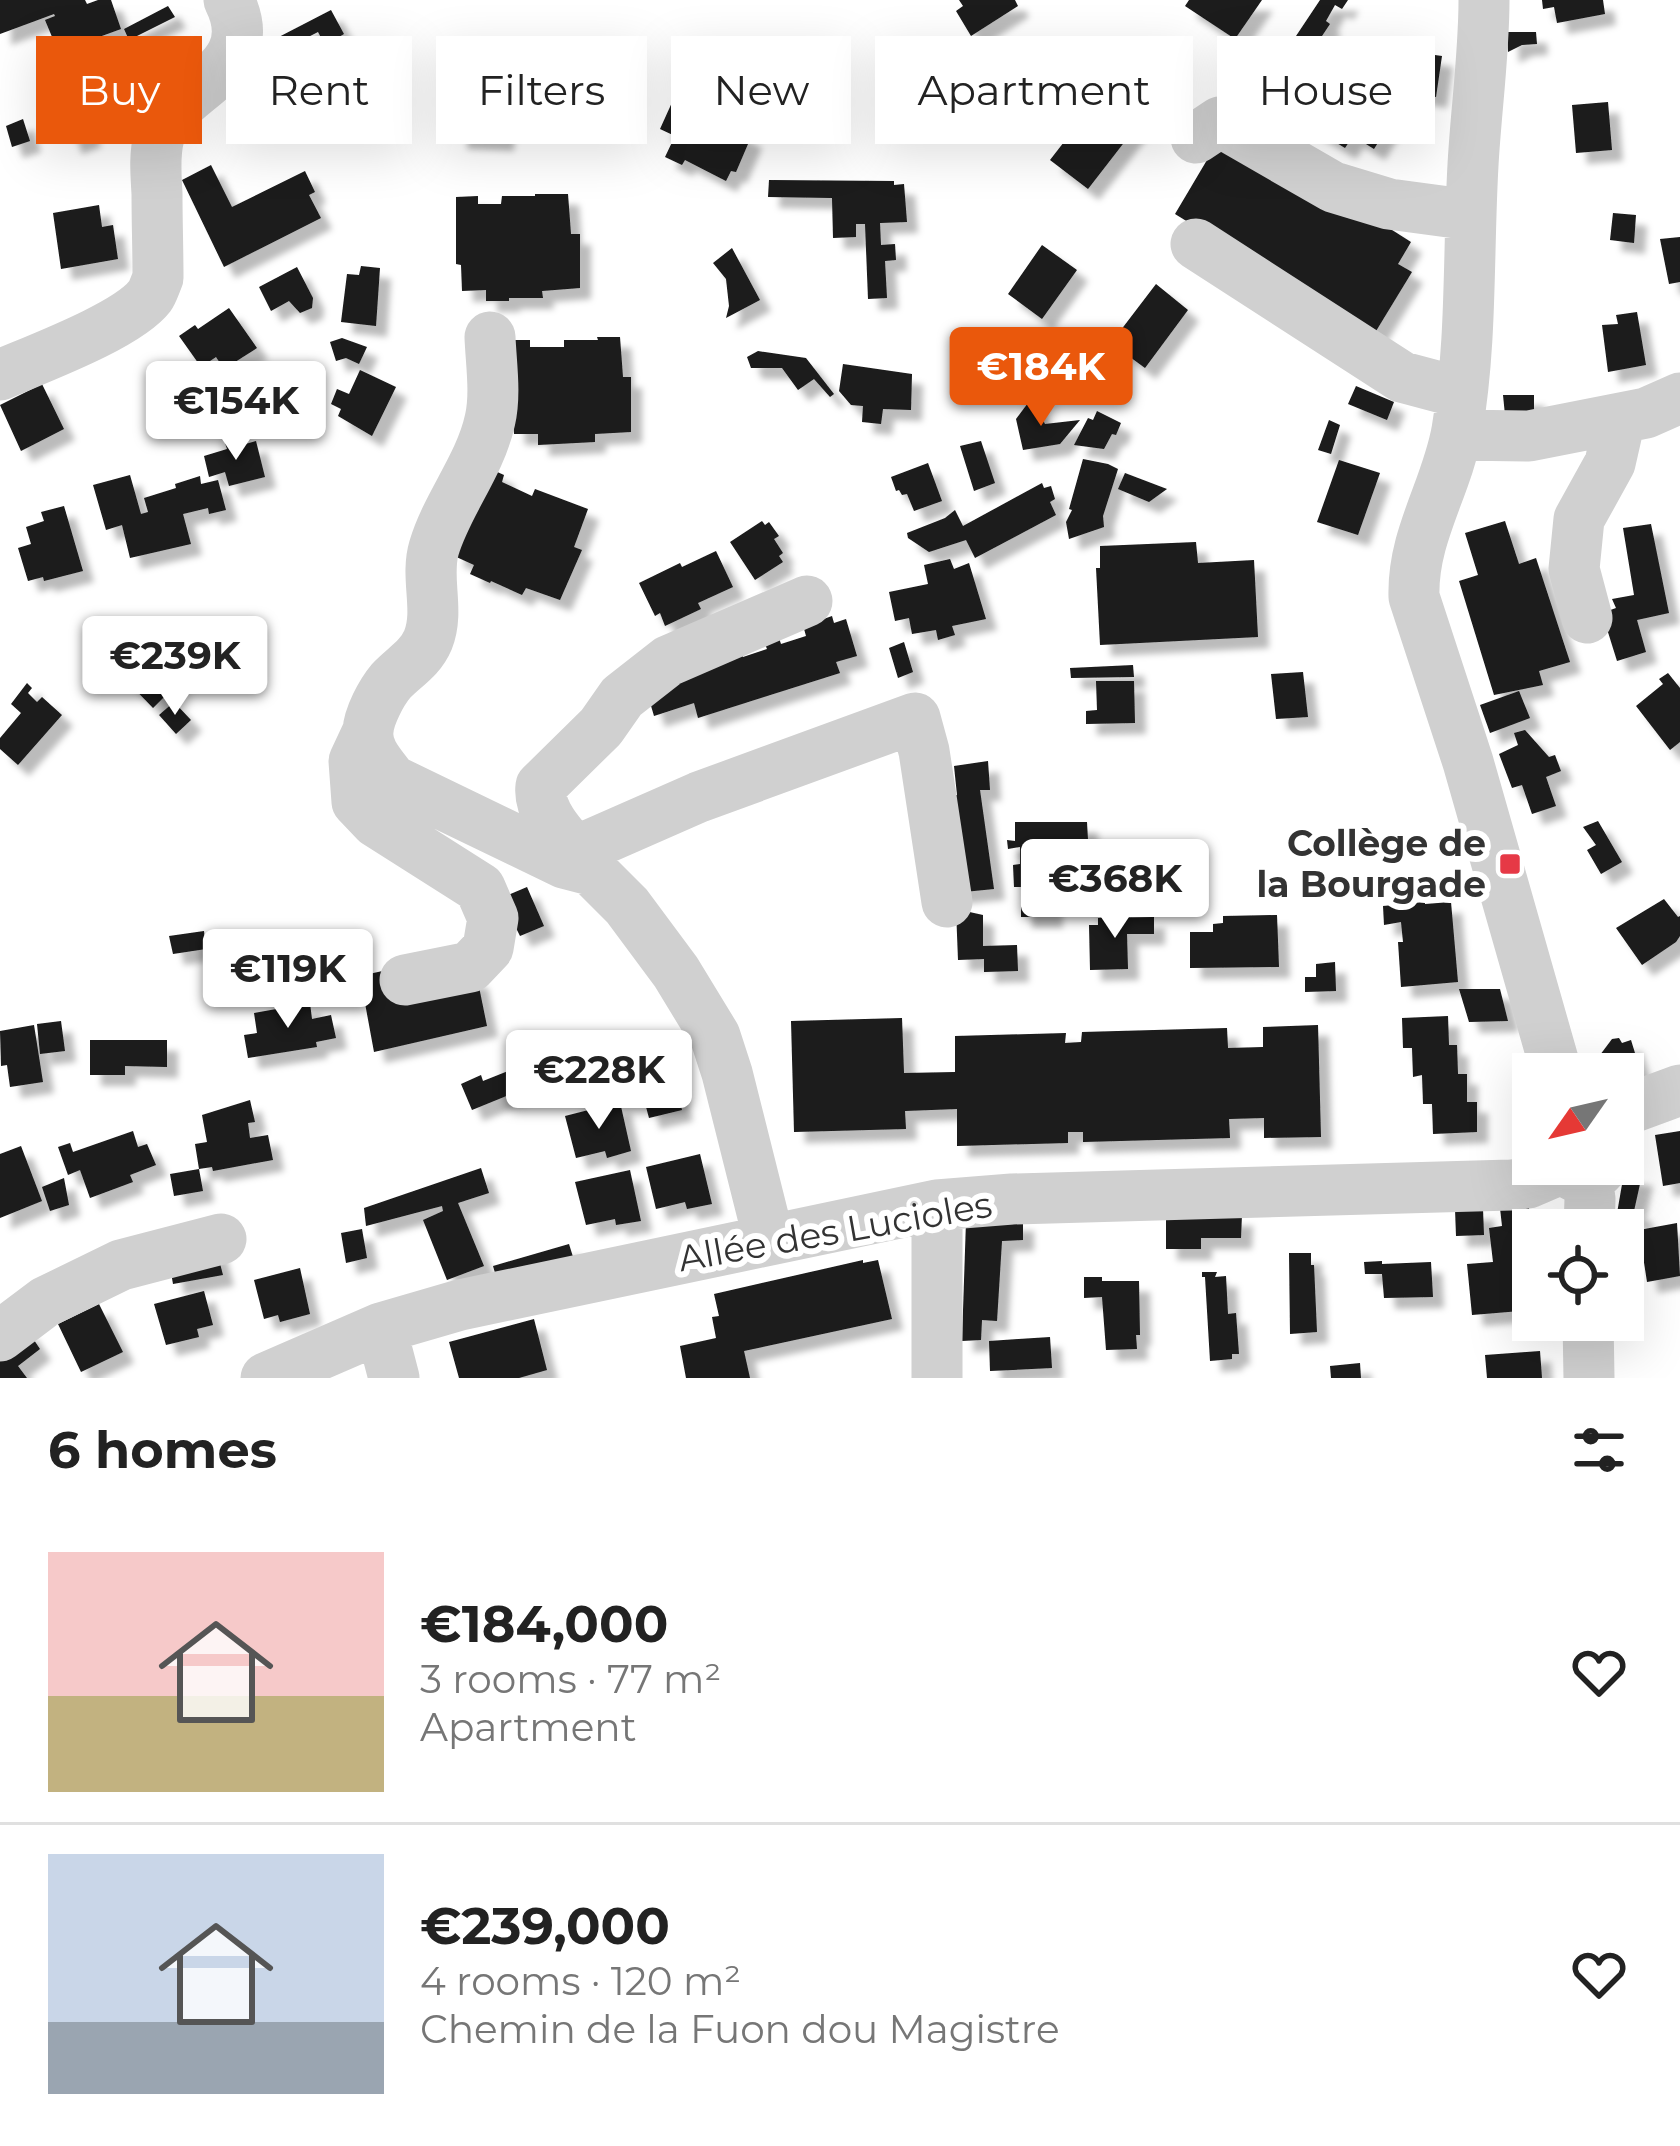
<!DOCTYPE html>
<html lang="en">
<head>
<meta charset="utf-8">
<style>
  body { margin:0; font-family:Montserrat,sans-serif; background:#f2f2f2; color:#222; height:100vh; display:flex; flex-direction:column; font-size:45px; white-space:nowrap }
  * { box-sizing:border-box; margin:0 }
  p { font-size:39px; color:#767676 }
  .icon { flex:none; width:66px; height:66px; fill:none; stroke:currentColor; stroke-width:2; stroke-linecap:round; stroke-linejoin:round }
  .map { position:relative; height:1378px; overflow:hidden }
  .panel { display:flex; flex-direction:column; background:#fff; flex:1 }
  .panel>* { flex:none }
  .top-card { position:absolute; left:36px; top:36px; width:1608px; height:108px; display:flex; gap:24px }
  .needle { width:78px; rotate:236deg }
  .fabs { position:absolute; left:1512px; top:1053px; display:grid; gap:24px }
  .fabs a { display:grid; place-items:center; width:132px; height:132px; border-radius:0px; background:#fff; box-shadow:0 12px 48px #0002; font-size:60px }
  .price { position:absolute; translate:-50% -102px; padding:0 27px; border-radius:12px; background:#fff; color:#222; font-size:39px; line-height:78px; filter:drop-shadow(0 3px 6px #0008) }
  .price::after { content:''; position:absolute; left:50%; top:72px; width:36px; height:27px; margin-left:-18px; background:inherit; clip-path:polygon(0 0,100% 0,50% 100%) }
  .price.active { background:#ea580c; color:#fff }
  ul { padding:0; list-style:none }
  li { display:flex; align-items:center; gap:36px; height:300px; padding:0 48px }
  li+li { border-top:3px solid #e0e0e0 }
  li span { display:grid; place-items:center; flex:none; width:336px; height:240px; border-radius:0px; color:#555 }
  li>.icon { margin-inline-start:auto }
  span .icon { width:144px; height:144px; fill:#fffc; stroke-width:1 }
  li b { font-size:51px }
  h2 { display:flex; justify-content:space-between; align-items:center; height:144px; padding:0 48px; font-size:51px }
  .chip { padding:0 42px; border-radius:0px; background:#fff; box-shadow:0 12px 48px #0002; font-size:42px; line-height:108px }
  .chip.active { background:#ea580c; color:#fff }
  .map>svg:first-child { display:block }
  .building { fill:#1a1a1a; filter:url(#shadow) }
  .lines { fill:none; stroke-linecap:round; stroke-linejoin:round }
  .minor { stroke:#d0d0d0; stroke-width:51 }
  .poi-dot { fill:#e63946; stroke:#fff; stroke-width:4.5 }
  .labels { text-anchor:middle; dominant-baseline:central; stroke-width:12; stroke-linejoin:round; paint-order:stroke }
  .poi-label { font-size:36px; font-weight:bold; fill:#333; stroke:#fff; text-anchor:end }
  .street-label { font-size:36px; fill:#333; stroke:#fff }
</style>
</head>
<body>
<div class="map">
<svg width="1680" height="1378" viewBox="0 0 1680 1378">
  <defs>
    <filter id="shadow"><feDropShadow dx="11" dy="11" stdDeviation="3" flood-color="#0004"/></filter>
  </defs>
  <rect width="100%" height="100%" fill="#fff"/>
  <path class="building" d="M 0,0 L 85,0 L 87,4 L 98,0 L 111,0 L 121,29 L 99,37 L 100,40 L 60,56 L 45,20 L 55,16 L 54,14 L 0,34 Z
    M 959,0 L 1015,0 L 1018,6 L 971,36 L 956,11 L 963,6 Z
    M 1189,0 L 1262,0 L 1235,39 L 1185,6 Z
    M 1320,0 L 1348,0 L 1342,9 L 1335,5 L 1326,21 L 1330,24 L 1312,51 L 1294,39 Z
    M 1542,0 L 1603,0 L 1605,14 L 1557,23 L 1554,7 L 1543,9 Z
    M 168,6 L 175,17 L 129,40 L 124,29 Z
    M 331,10 L 344,34 L 325,45 L 318,32 L 279,52 L 273,40 Z
    M 1507,32 L 1536,32 L 1537,44 L 1522,45 L 1508,52 Z
    M 191,44 L 204,71 L 174,96 L 157,60 Z
    M 133,47 L 146,85 L 122,94 L 125,104 L 85,118 L 90,136 L 71,143 L 60,108 L 70,104 L 67,96 L 75,93 L 63,63 L 91,52 L 95,62 Z
    M 319,47 L 342,91 L 279,123 L 257,78 Z
    M 1399,50 L 1442,56 L 1436,97 L 1393,90 Z
    M 450,56 L 502,59 L 500,85 L 506,86 L 503,140 L 456,138 L 458,105 L 448,104 Z
    M 1112,80 L 1150,109 L 1088,189 L 1050,160 Z
    M 1301,85 L 1317,95 L 1322,86 L 1366,113 L 1373,102 L 1395,115 L 1374,149 L 1353,136 L 1345,148 L 1284,111 Z
    M 674,98 L 751,137 L 736,172 L 731,171 L 726,181 L 685,160 L 682,165 L 665,157 L 675,136 L 660,129 Z
    M 1608,102 L 1612,150 L 1576,153 L 1572,105 Z
    M 23,119 L 30,141 L 12,147 L 6,126 Z
    M 1223,133 L 1348,202 L 1411,242 L 1398,264 L 1412,272 L 1373,336 L 1175,214 Z
    M 211,165 L 232,207 L 305,171 L 315,192 L 309,195 L 321,218 L 224,267 L 182,180 Z
    M 769,180 L 894,181 L 894,185 L 904,184 L 907,222 L 880,223 L 881,245 L 895,244 L 896,260 L 885,261 L 887,298 L 868,299 L 865,224 L 856,224 L 856,237 L 833,238 L 832,198 L 768,197 Z
    M 535,194 L 568,194 L 571,234 L 580,234 L 580,288 L 542,291 L 543,298 L 509,298 L 509,301 L 486,301 L 486,290 L 462,291 L 461,265 L 456,264 L 456,197 L 478,196 L 478,204 L 501,204 L 502,196 L 535,196 Z
    M 99,205 L 102,227 L 113,225 L 118,259 L 61,269 L 53,213 Z
    M 1613,213 L 1636,215 L 1634,243 L 1610,240 Z
    M 1680,237 L 1680,282 L 1669,284 L 1660,239 Z
    M 1042,245 L 1077,270 L 1042,319 L 1008,294 Z
    M 732,248 L 760,300 L 726,318 L 729,306 L 726,279 L 713,263 Z
    M 361,266 L 380,268 L 376,326 L 341,322 L 347,274 L 359,275 Z
    M 297,267 L 313,298 L 312,308 L 300,313 L 289,301 L 271,311 L 259,287 Z
    M 1156,284 L 1188,310 L 1145,368 L 1111,343 Z
    M 229,308 L 257,348 L 224,369 L 216,357 L 201,367 L 179,336 L 195,325 L 198,329 Z
    M 1637,312 L 1646,365 L 1608,372 L 1602,325 L 1618,324 L 1616,315 Z
    M 597,337 L 620,337 L 623,377 L 631,377 L 631,432 L 595,434 L 595,442 L 538,445 L 538,434 L 514,434 L 508,340 L 530,340 L 530,347 L 564,347 L 564,340 L 598,340 Z
    M 342,338 L 367,347 L 359,364 L 346,358 L 336,361 L 330,342 Z
    M 758,351 L 806,358 L 834,394 L 830,397 L 814,379 L 798,390 L 782,368 L 751,368 L 747,357 Z
    M 843,364 L 912,374 L 911,410 L 883,409 L 881,424 L 862,422 L 863,406 L 851,405 L 839,391 Z
    M 360,370 L 396,387 L 372,436 L 338,416 L 341,409 L 331,404 L 337,389 L 349,394 Z
    M 42,384 L 64,429 L 21,451 L 0,405 Z
    M 1356,386 L 1394,402 L 1387,420 L 1348,404 Z
    M 1503,395 L 1534,395 L 1534,415 L 1505,415 Z
    M 1031,399 L 1045,424 L 1080,420 L 1060,444 L 1023,450 L 1016,419 Z
    M 1097,411 L 1121,423 L 1116,435 L 1112,434 L 1104,449 L 1074,445 L 1088,418 L 1093,420 Z
    M 1329,420 L 1340,425 L 1331,454 L 1318,450 Z
    M 240,440 L 242,445 L 256,441 L 265,477 L 229,486 L 225,472 L 209,477 L 204,456 L 227,449 L 225,443 Z
    M 981,441 L 995,483 L 974,491 L 960,446 Z
    M 1083,459 L 1108,464 L 1118,469 L 1103,516 L 1104,527 L 1069,539 L 1066,522 L 1072,510 L 1069,509 Z
    M 1339,460 L 1380,473 L 1358,535 L 1317,522 Z
    M 928,463 L 942,501 L 914,511 L 907,494 L 902,495 L 899,490 L 896,491 L 891,477 Z
    M 484,466 L 504,475 L 502,482 L 532,496 L 535,489 L 588,509 L 574,547 L 582,550 L 560,600 L 526,588 L 522,595 L 491,581 L 490,583 L 470,574 L 474,565 L 452,555 Z
    M 1125,473 L 1167,489 L 1149,502 L 1118,489 Z
    M 130,475 L 141,514 L 148,512 L 144,498 L 176,488 L 175,484 L 200,476 L 201,484 L 218,480 L 226,510 L 209,514 L 208,508 L 183,514 L 191,544 L 130,558 L 122,525 L 106,530 L 93,485 Z
    M 1042,483 L 1044,488 L 1051,486 L 1055,499 L 1050,502 L 1056,515 L 975,558 L 966,540 L 929,552 L 908,538 L 907,533 L 945,518 L 955,510 L 963,526 Z
    M 64,506 L 83,571 L 44,581 L 43,577 L 28,581 L 18,548 L 31,544 L 26,527 L 44,521 L 41,512 Z
    M 762,521 L 765,525 L 769,522 L 779,536 L 774,539 L 783,553 L 779,556 L 783,562 L 755,580 L 730,542 Z
    M 1505,521 L 1519,564 L 1536,558 L 1570,662 L 1539,671 L 1543,685 L 1494,695 L 1459,581 L 1478,575 L 1465,533 Z
    M 1651,524 L 1669,613 L 1637,620 L 1646,652 L 1617,661 L 1602,613 L 1616,608 L 1612,599 L 1634,595 L 1623,528 Z
    M 1196,542 L 1198,563 L 1254,560 L 1258,637 L 1100,645 L 1096,568 L 1100,568 L 1100,546 Z
    M 716,551 L 733,587 L 698,603 L 701,609 L 665,626 L 660,613 L 655,616 L 639,583 L 680,563 L 682,567 Z
    M 950,559 L 954,569 L 969,563 L 986,619 L 952,626 L 955,635 L 938,640 L 936,630 L 912,634 L 909,618 L 895,621 L 889,592 L 928,584 L 924,565 Z
    M 832,616 L 834,623 L 846,619 L 857,656 L 836,662 L 840,673 L 698,718 L 694,703 L 654,716 L 644,682 L 741,653 L 743,657 L 767,649 L 765,644 L 779,638 L 781,644 L 806,636 L 801,618 L 818,621 Z
    M 904,642 L 913,672 L 898,678 L 889,648 Z
    M 1133,665 L 1134,677 L 1071,678 L 1070,668 Z
    M 140,668 L 166,695 L 153,708 L 126,680 Z
    M 1303,672 L 1308,717 L 1276,719 L 1271,674 Z
    M 1668,673 L 1680,688 L 1680,742 L 1670,750 L 1636,706 L 1663,684 L 1659,679 Z
    M 1096,681 L 1134,681 L 1135,723 L 1086,724 L 1086,711 L 1097,710 Z
    M 27,683 L 32,688 L 28,693 L 37,702 L 42,697 L 62,715 L 18,765 L 0,749 L 0,738 L 21,713 L 11,704 Z
    M 1519,691 L 1530,718 L 1490,733 L 1480,705 Z
    M 174,702 L 191,720 L 176,734 L 159,715 Z
    M 1525,730 L 1549,757 L 1555,755 L 1561,771 L 1546,777 L 1556,806 L 1532,814 L 1522,785 L 1512,788 L 1499,754 L 1518,745 L 1514,733 Z
    M 988,761 L 990,790 L 980,790 L 994,889 L 954,893 L 943,798 L 957,795 L 954,766 Z
    M 1598,821 L 1622,862 L 1601,874 L 1587,850 L 1596,845 L 1583,827 Z
    M 1015,822 L 1087,822 L 1088,840 L 1085,840 L 1084,858 L 1072,859 L 1074,892 L 1051,892 L 1052,917 L 1021,917 L 1021,887 L 1014,887 L 1013,865 L 1020,864 L 1020,847 L 1008,849 L 1007,840 L 1015,841 Z
    M 527,887 L 544,926 L 520,936 L 501,898 Z
    M 1664,899 L 1678,917 L 1680,916 L 1680,936 L 1676,942 L 1642,965 L 1616,928 Z
    M 1425,902 L 1425,904 L 1451,902 L 1458,982 L 1401,987 L 1398,942 L 1403,942 L 1401,922 L 1384,925 L 1383,906 Z
    M 956,909 L 983,915 L 983,946 L 1017,945 L 1018,971 L 984,972 L 984,959 L 958,960 Z
    M 1277,915 L 1279,967 L 1190,968 L 1190,932 L 1213,932 L 1213,924 L 1223,923 L 1223,916 Z
    M 1154,917 L 1154,934 L 1127,934 L 1128,969 L 1090,970 L 1089,925 L 1098,925 L 1098,918 Z
    M 204,931 L 206,949 L 173,954 L 169,936 Z
    M 1335,962 L 1336,991 L 1305,992 L 1305,977 L 1316,977 L 1316,964 Z
    M 387,970 L 477,977 L 487,1026 L 374,1052 L 360,976 Z
    M 1459,989 L 1500,989 L 1508,1021 L 1469,1022 Z
    M 310,1003 L 312,1019 L 331,1015 L 336,1038 L 316,1042 L 317,1047 L 248,1058 L 244,1035 L 257,1033 L 254,1013 Z
    M 1448,1016 L 1449,1045 L 1457,1045 L 1458,1074 L 1467,1074 L 1467,1102 L 1477,1102 L 1477,1132 L 1433,1134 L 1432,1104 L 1423,1104 L 1422,1075 L 1413,1077 L 1412,1048 L 1403,1048 L 1402,1018 Z
    M 902,1018 L 904,1073 L 955,1072 L 955,1036 L 1066,1033 L 1065,1043 L 1081,1042 L 1082,1032 L 1227,1028 L 1228,1048 L 1263,1047 L 1263,1027 L 1318,1025 L 1321,1137 L 1264,1138 L 1264,1118 L 1229,1119 L 1230,1138 L 1083,1142 L 1083,1132 L 1068,1132 L 1068,1143 L 957,1146 L 957,1109 L 905,1111 L 906,1129 L 794,1132 L 791,1021 Z
    M 61,1021 L 65,1051 L 40,1054 L 37,1024 Z
    M 34,1025 L 43,1082 L 10,1087 L 7,1065 L 1,1066 L 0,1031 Z
    M 1619,1038 L 1622,1043 L 1631,1040 L 1646,1089 L 1623,1096 L 1623,1074 L 1607,1074 L 1600,1055 L 1612,1039 Z
    M 90,1040 L 167,1040 L 167,1067 L 125,1066 L 125,1075 L 90,1075 Z
    M 521,1066 L 528,1087 L 472,1110 L 461,1084 L 481,1075 L 483,1081 Z
    M 672,1072 L 682,1110 L 649,1118 L 639,1081 Z
    M 250,1100 L 255,1122 L 248,1123 L 250,1138 L 268,1135 L 273,1160 L 213,1171 L 212,1167 L 199,1169 L 195,1144 L 207,1142 L 202,1115 Z
    M 620,1102 L 631,1151 L 607,1158 L 605,1151 L 576,1158 L 565,1116 Z
    M 133,1131 L 138,1147 L 147,1144 L 156,1165 L 130,1175 L 133,1182 L 90,1198 L 80,1170 L 68,1175 L 58,1147 L 70,1143 L 73,1152 Z
    M 1680,1131 L 1680,1183 L 1663,1186 L 1655,1135 Z
    M 21,1146 L 42,1201 L 0,1218 L 0,1154 Z
    M 700,1154 L 712,1204 L 687,1209 L 685,1202 L 656,1209 L 646,1167 Z
    M 481,1168 L 489,1193 L 458,1203 L 484,1266 L 447,1280 L 423,1220 L 443,1211 L 442,1206 L 366,1226 L 364,1208 Z
    M 199,1169 L 203,1191 L 174,1196 L 170,1174 Z
    M 630,1170 L 641,1221 L 616,1225 L 615,1219 L 586,1225 L 575,1182 Z
    M 1624,1173 L 1642,1175 L 1634,1211 L 1640,1210 L 1643,1219 L 1616,1219 Z
    M 64,1178 L 69,1205 L 50,1211 L 42,1187 Z
    M 1500,1208 L 1529,1208 L 1533,1310 L 1472,1315 L 1467,1264 L 1493,1262 L 1489,1228 L 1502,1226 Z
    M 1455,1209 L 1483,1209 L 1484,1235 L 1456,1236 Z
    M 1242,1215 L 1241,1238 L 1201,1238 L 1201,1249 L 1166,1249 L 1166,1216 Z
    M 1023,1220 L 1023,1240 L 1002,1241 L 997,1321 L 982,1320 L 981,1340 L 962,1341 L 966,1221 Z
    M 1677,1223 L 1680,1276 L 1647,1282 L 1639,1230 Z
    M 362,1229 L 367,1258 L 346,1263 L 341,1233 Z
    M 569,1244 L 574,1260 L 498,1283 L 493,1266 Z
    M 216,1248 L 223,1275 L 173,1284 L 169,1261 Z
    M 1289,1253 L 1311,1253 L 1311,1265 L 1314,1265 L 1317,1332 L 1290,1334 Z
    M 863,1260 L 863,1263 L 878,1260 L 892,1319 L 744,1351 L 750,1378 L 686,1378 L 680,1346 L 716,1338 L 712,1317 L 719,1316 L 714,1294 Z
    M 1382,1261 L 1382,1264 L 1431,1262 L 1433,1297 L 1384,1298 L 1382,1274 L 1365,1274 L 1364,1262 Z
    M 300,1268 L 310,1314 L 280,1322 L 278,1315 L 264,1319 L 254,1280 Z
    M 1202,1272 L 1217,1272 L 1215,1277 L 1226,1276 L 1228,1314 L 1236,1313 L 1239,1354 L 1232,1354 L 1232,1359 L 1210,1361 L 1205,1277 L 1202,1277 Z
    M 1084,1277 L 1102,1277 L 1102,1281 L 1139,1281 L 1140,1335 L 1136,1335 L 1137,1349 L 1106,1350 L 1102,1297 L 1084,1298 Z
    M 204,1291 L 213,1325 L 197,1329 L 199,1337 L 166,1345 L 154,1304 Z
    M 99,1304 L 123,1352 L 81,1372 L 58,1324 Z
    M 534,1319 L 547,1370 L 519,1378 L 459,1378 L 449,1342 Z
    M 26,1328 L 40,1349 L 18,1366 L 27,1378 L 0,1378 L 0,1348 Z
    M 1050,1337 L 1052,1368 L 990,1371 L 989,1341 Z
    M 1540,1351 L 1542,1378 L 1487,1378 L 1485,1355 Z
    M 1360,1363 L 1361,1378 L 1331,1378 L 1330,1366 Z"/>
  <g class="lines">
    <path class="minor" d="M 1484,0 C 1484,55 1476,110 1473,165 C 1468,253 1472,343 1457,430 C 1447,488 1412,536 1414,597 L 1468,762 L 1557,1074
      M 1196,138 L 1220,122 L 1333,187 L 1389,204 L 1471,215
      M 1196,244 L 1402,377 L 1462,393
      M 490,337 C 491,363 496,394 490,420 C 480,466 447,504 434,548 C 425,578 440,610 428,640 C 420,659 404,667 391,681 C 381,693 369,716 368,731 C 366,751 382,766 392,780 L 564,863 L 591,870 L 627,906 L 676,972 L 715,1036 L 727,1073 L 769,1240
      M 0,375 C 37,359 127,326 150,296 C 153,292 156,282 158,278 C 158,250 157,222 157,194 C 156,175 154,155 159,137 C 171,87 266,74 229,0
      M 1457,435 L 1529,436 L 1646,413 L 1680,398
      M 1587,618 L 1574,569 L 1579,519 L 1610,463 L 1620,419
      M 368,731 L 354,761 L 357,802 L 376,822 L 480,888 L 493,918 L 488,948 L 470,967 L 405,980
      M 576,851 L 699,797 L 915,718 L 924,751 L 947,902
      M 591,870 C 573,847 537,817 541,786 L 601,727 L 622,697 L 668,661 L 807,601
      M 1623,1111 L 1680,1090
      M 1561,1164 C 1574,1183 1592,1182 1605,1164
      M 1587,1178 L 1590,1199 L 1589,1230
      M 1588,1320 L 1589,1378
      M 381,1328 L 394,1378
      M 0,1336 L 45,1302 L 121,1265 L 221,1239
      M 266,1378 L 381,1328 L 460,1305 L 937,1205 L 1012,1199 L 1511,1185 L 1528,1183 L 1563,1168
      M 937,1378 L 937,1205"/>
  </g>
  <rect class="poi-dot" x="1498" y="852" width="24" height="24" rx="6"/>
  <g class="labels">
    <g class="poi-label">
      <text x="1486" y="843">Collège de<tspan x="1486" dy="41">la Bourgade</tspan></text>
    </g>
    <g class="street-label">
      <text transform="translate(835 1231) rotate(-10)">Allée des Lucioles</text>
    </g>
  </g>
</svg>
<div class="fabs">
<a><svg class="needle" viewBox="-14 -14 28 28"><path d="M0-13l5 13h-10z" fill="#e53935"/><path d="M0 13l5-13h-10z" fill="#767676"/></svg></a>
<a><svg class="icon" aria-label="locate" viewBox="0 0 24 24"><circle cx="12" cy="12" r="6"/><path d="M12 2v4M12 18v4M2 12h4M18 12h4"/></svg></a>
</div>
<b class="price active" style="left:1041px;top:429px">€184K</b>
<b class="price" style="left:236px;top:463px">€154K</b>
<b class="price" style="left:175px;top:718px">€239K</b>
<b class="price" style="left:1115px;top:941px">€368K</b>
<b class="price" style="left:288px;top:1031px">€119K</b>
<b class="price" style="left:599px;top:1132px">€228K</b>
<div class="top-card">
<a class="chip active">Buy</a>
<a class="chip">Rent</a>
<a class="chip">Filters</a>
<a class="chip">New</a>
<a class="chip">Apartment</a>
<a class="chip">House</a>
</div>
</div>
<section class="panel">
<h2>6 homes<svg class="icon" aria-label="filters" viewBox="0 0 24 24"><path d="M4 7h16M4 17h16"/><circle cx="9" cy="7" r="2"/><circle cx="15" cy="17" r="2"/></svg></h2>
<ul>
<li><span style="background:linear-gradient(#f6c9c9 60%,#c2b280 0)"><svg class="icon" aria-label="home" viewBox="0 0 24 24"><path d="M3 11l9-7 9 7M6 9v11h12V9"/></svg></span><div><b>€184,000</b><p>3 rooms · 77 m²</p><p>Apartment</p></div><svg class="icon" aria-label="heart" viewBox="0 0 24 24"><path d="M12 20l-8-8c-3-5 5-10 8-4 3-6 11-1 8 4z"/></svg></li>
<li><span style="background:linear-gradient(#c9d6e8 70%,#9aa5b1 0)"><svg class="icon" aria-label="home" viewBox="0 0 24 24"><path d="M3 11l9-7 9 7M6 9v11h12V9"/></svg></span><div><b>€239,000</b><p>4 rooms · 120 m²</p><p>Chemin de la Fuon dou Magistre</p></div><svg class="icon" aria-label="heart" viewBox="0 0 24 24"><path d="M12 20l-8-8c-3-5 5-10 8-4 3-6 11-1 8 4z"/></svg></li>
</ul>
</section>
</body>
</html>
